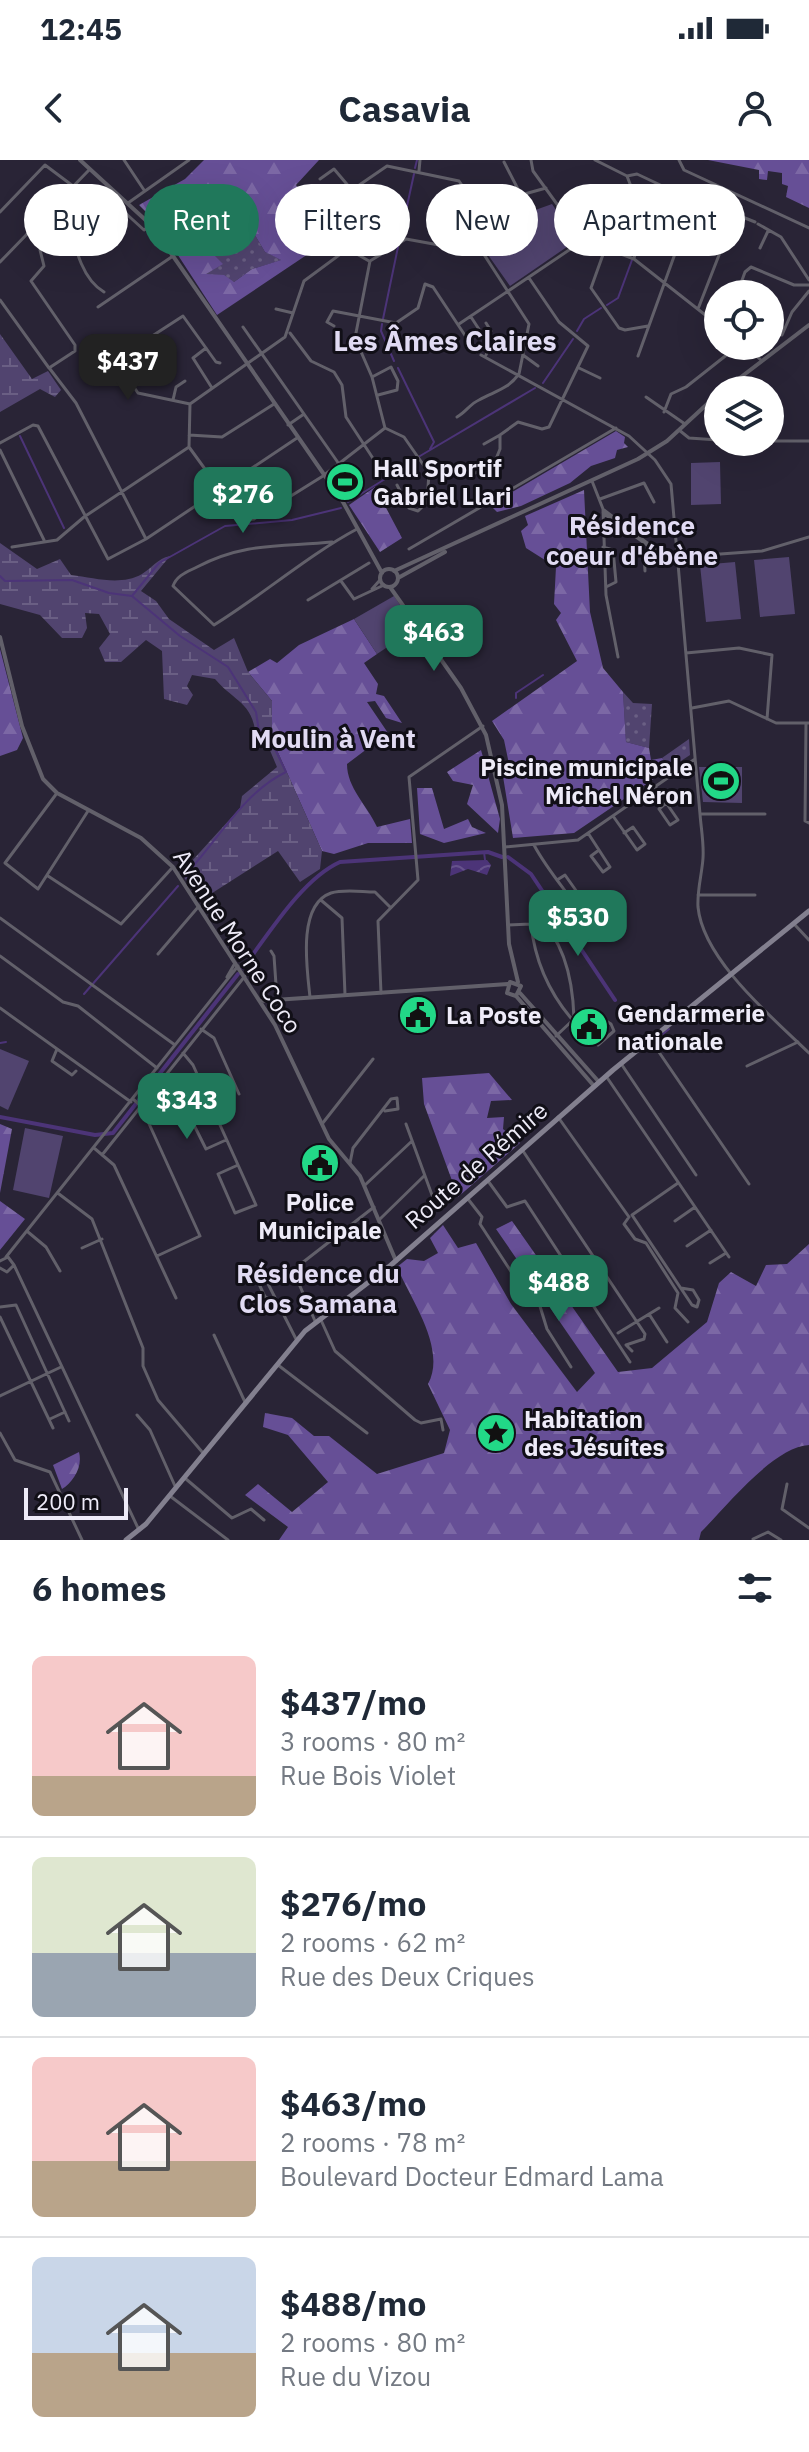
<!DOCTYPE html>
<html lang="en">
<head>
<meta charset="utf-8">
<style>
  body { margin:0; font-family:"IBM Plex Sans",sans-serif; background:#f6f6f7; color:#1f2937; height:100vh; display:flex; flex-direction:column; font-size:30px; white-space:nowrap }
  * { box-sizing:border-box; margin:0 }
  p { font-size:26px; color:#747a83 }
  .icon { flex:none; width:44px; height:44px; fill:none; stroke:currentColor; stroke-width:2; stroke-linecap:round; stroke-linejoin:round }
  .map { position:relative; height:1380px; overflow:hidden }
  .panel { display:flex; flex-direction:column; background:#fff; flex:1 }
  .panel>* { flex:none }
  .banner { position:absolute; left:24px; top:24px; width:762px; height:72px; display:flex; gap:16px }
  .fabs { position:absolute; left:704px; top:120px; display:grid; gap:16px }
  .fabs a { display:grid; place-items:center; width:80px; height:80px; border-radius:50%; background:#fff; box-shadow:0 8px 32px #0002; font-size:40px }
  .scale { position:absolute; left:24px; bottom:20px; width:104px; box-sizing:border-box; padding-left:8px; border:4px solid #eeebf8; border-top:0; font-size:22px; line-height:28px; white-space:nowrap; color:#eeebf8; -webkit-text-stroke:6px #110f17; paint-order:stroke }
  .price { position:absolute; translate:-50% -68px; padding:0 18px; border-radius:16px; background:#20785b; color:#fff; font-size:26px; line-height:52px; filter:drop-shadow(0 2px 4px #0008) }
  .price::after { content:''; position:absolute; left:50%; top:48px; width:24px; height:18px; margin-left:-12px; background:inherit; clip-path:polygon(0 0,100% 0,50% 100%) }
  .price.selected { background:#222; color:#fff }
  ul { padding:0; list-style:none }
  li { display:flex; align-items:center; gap:24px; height:200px; padding:0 32px }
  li+li { border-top:2px solid #e0e1e3 }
  li span { display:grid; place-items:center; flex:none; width:224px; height:160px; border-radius:12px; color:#555 }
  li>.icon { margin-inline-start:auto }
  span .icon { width:96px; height:96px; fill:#fffc; stroke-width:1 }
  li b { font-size:34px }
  h2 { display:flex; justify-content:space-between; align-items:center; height:96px; padding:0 32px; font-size:34px }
  .chip { padding:0 28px; border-radius:36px; background:#fff; box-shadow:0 8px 32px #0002; font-size:28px; line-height:72px }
  .chip.selected { background:#20785b; color:#fff }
  .status { display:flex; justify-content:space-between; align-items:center; height:56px; padding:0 40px; background:#fff; direction:ltr }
  .status svg { height:22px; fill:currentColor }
  header { display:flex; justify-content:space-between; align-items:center; height:104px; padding:0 32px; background:#fff; font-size:36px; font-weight:800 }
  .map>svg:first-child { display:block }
  .grass { fill:url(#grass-dots) }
  .forest { fill:url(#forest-firs); fill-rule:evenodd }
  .wetland { fill:url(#wetland-marsh) }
  .pitch { fill:#51446f }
  .water { fill:url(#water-waves) }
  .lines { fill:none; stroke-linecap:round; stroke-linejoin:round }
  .stream { stroke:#4c3478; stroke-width:2 }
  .canal { stroke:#4c3478; stroke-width:4 }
  .minor { stroke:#62606a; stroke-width:3 }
  .tertiary { stroke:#62606a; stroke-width:4 }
  .secondary { stroke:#83808f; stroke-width:5 }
  .labels { text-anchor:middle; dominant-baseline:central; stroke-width:6; stroke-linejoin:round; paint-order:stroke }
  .poi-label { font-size:24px; font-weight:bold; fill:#eeebf8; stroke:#110f17; text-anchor:start }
  .street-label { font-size:24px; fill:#eeebf8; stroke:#110f17 }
  .neighbourhood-label { font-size:26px; font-weight:bold; fill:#e1dbf3; stroke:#110f17 }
  .quarter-label { font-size:28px; font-weight:bold; fill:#e1dbf3; stroke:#110f17 }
</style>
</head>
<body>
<div class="status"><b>12:45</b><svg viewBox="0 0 49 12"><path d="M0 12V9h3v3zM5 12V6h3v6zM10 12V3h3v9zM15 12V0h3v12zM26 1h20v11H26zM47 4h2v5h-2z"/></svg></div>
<header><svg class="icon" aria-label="back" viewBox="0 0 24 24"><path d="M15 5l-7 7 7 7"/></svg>Casavia<svg class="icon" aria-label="person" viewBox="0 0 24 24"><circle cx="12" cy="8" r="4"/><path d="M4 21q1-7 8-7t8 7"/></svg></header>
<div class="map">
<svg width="809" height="1380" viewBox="0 0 809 1380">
  <defs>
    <pattern id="grass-dots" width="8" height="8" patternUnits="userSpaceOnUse" patternTransform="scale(2)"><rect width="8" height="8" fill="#51446f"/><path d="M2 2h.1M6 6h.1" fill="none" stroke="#6a5f84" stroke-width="1.8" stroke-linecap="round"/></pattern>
    <pattern id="forest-firs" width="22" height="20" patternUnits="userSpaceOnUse" patternTransform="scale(2)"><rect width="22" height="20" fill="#664f96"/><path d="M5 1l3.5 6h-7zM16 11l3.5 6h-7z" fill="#7c68a5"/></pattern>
    <pattern id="wetland-marsh" width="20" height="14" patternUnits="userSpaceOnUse" patternTransform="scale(2)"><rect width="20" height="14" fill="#51446f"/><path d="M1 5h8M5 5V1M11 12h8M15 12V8" fill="none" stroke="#6a5f84"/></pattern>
    <pattern id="water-waves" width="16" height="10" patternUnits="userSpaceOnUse" patternTransform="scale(2)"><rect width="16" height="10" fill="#4c3478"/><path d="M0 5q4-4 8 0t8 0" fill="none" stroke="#66528c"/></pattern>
  </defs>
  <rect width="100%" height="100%" fill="#292436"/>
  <path class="grass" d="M 243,55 L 265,92 L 282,100 L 252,109 L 234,122 L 204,114 C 206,76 212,74 243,55 Z
    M 623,532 L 633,543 L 652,544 L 649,588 L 626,582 Z
    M 689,579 L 690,595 L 658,616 L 657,611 L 667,605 L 662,598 Z"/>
  <path class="forest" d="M 204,0 L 319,0 L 296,25 L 329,80 L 217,155 L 157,63 L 139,45 L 185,19 ZM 243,55 L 265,92 L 281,100 L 252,109 L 234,122 L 224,115 L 206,114 L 223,104 L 206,87 L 214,73 Z
    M 708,0 L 809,0 L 809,48 L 786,37 L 788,26 L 782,24 L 782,13 L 768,11 L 767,20 L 759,19 L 759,10 Z
    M 616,271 L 625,277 L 624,283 L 628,287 L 617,290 L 615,298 L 591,306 L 570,323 L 521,346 L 497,352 L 490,345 Z
    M 375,327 L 402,378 L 380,392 L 349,345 Z
    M 584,330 L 590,452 L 603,508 L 623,532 L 626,582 L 649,588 L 651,600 L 662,598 L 667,605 L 657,611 L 658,616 L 574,673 L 513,678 L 501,604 L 509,604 L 504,580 L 492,561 L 577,501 L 556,460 L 561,453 L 554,444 L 556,407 L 526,388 L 521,371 L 528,365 L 525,356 Z
    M 354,459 L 377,494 L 364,503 L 378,524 L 376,534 L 384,536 L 402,563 L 386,558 L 375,541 L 367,542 L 388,573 L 347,604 C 347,628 367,645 377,667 L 410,659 L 412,683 L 368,683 L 334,694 L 322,691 L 272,579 L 272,541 L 248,512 L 270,499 L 277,503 L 299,485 Z
    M 0,489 L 23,578 L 17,590 L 0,596 Z
    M 481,590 L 500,659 L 498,673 L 467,644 L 473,625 L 453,621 L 447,612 Z
    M 417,628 L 432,628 L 444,669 L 468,659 L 472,667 L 486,673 L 444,683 L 420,674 Z
    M 489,913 L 512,940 L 491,941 L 487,958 L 504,957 L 503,969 L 520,983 L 458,1037 L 424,944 L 422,918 Z
    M 0,964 L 12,969 L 0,1033 Z
    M 0,1041 L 25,1059 L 0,1090 Z
    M 512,1061 L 618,1212 L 652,1208 L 707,1162 L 719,1123 L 731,1112 L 756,1126 L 766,1105 L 787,1104 L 809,1084 L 809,1285 C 773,1287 726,1347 701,1372 L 699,1380 L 279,1380 L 288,1367 L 245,1335 L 258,1324 L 292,1352 L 328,1322 L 288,1275 L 263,1267 L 265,1253 L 292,1258 L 314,1276 L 329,1276 L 377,1314 L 444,1293 L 450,1270 L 428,1224 C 447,1189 411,1140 397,1107 L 407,1099 L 424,1101 L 438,1093 L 430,1078 L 443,1065 L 458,1088 L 476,1083 L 511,1144 L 577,1232 L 595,1213 L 496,1069 Z
    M 79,1292 C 83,1307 73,1322 62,1329 L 53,1305 Z"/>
  <path class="wetland" d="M 0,174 L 32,219 L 48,211 L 61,230 L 55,237 L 40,229 L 0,252 Z
    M 0,383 L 37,409 L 60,399 L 71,415 C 95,418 121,426 142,414 C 153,407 157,399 170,396 L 141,431 L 156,441 L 169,459 L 214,490 L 234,478 L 248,512 L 272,541 L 272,579 L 322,691 L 320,709 L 300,722 L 278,691 L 206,737 L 198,737 L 181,713 L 240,648 L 242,636 L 277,607 L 266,581 L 256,575 C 252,542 235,542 215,519 L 192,515 L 187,526 L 193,535 L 187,545 L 164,539 L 162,491 L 146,480 L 121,502 L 105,502 L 99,488 L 110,474 L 99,454 L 85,453 L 87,468 L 82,478 L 62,478 L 40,455 L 0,444 Z"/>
  <path class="pitch" d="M 552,44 L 577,80 L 510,126 L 486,92 L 490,74 L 516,57 Z
    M 720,302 L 721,344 L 691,345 L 691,303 Z
    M 789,397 L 795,454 L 760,457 L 754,400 Z
    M 735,402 L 741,459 L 706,462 L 700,405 Z
    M 394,436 L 416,468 L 377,494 L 354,459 Z
    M 699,607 L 742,607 L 742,643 L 703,642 Z
    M 0,889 L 29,901 L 8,950 L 0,946 Z
    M 25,968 L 63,976 L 49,1038 L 13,1030 Z"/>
  <path class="water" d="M 487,700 L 491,705 L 487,715 L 468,709 L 450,716 L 452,701 Z"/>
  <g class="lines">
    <path class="stream" d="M 415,8 L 417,0
      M 645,59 L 662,29
      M 400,78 L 414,14
      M 607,145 L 618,138 L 632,100
      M 383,159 L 398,87
      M 382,164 L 381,171 L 394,201
      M 577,171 L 584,159 L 601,148
      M 398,208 L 434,282 L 430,289
      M 543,223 L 573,179
      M 20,276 L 64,368
      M 420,296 L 535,228
      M 339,309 L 343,306
      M 338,310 L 331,319 L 342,335
      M 345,338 L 348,342 L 414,301
      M 0,416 L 5,421 L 72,420 L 109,433 L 132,436 L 180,476 L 228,507 L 256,552 L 259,572 L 272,583 L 286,612 C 244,632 218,680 187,713
      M 132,436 L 159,403 L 225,366 L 292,360 L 341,348
      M 516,538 L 516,533 L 543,515
      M 484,692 L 485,700
      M 84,834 L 178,726
      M 659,877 L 669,869
      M 0,883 L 6,882"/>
    <path class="canal" d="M 508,697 L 531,714 L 615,840
      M 243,808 C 268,775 302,719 340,702 L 488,692 L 502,697
      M 0,957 L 95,975 L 113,973 L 238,814"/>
    <path class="minor" d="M 124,0 L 144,30
      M 531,0 L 533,11 L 583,80
      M 595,0 L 627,16
      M 679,0 L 684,10 L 809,68
      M 504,2 L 521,35 L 546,28
      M 419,11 L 420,0
      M 627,16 L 637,14 L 690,39 L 693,44 L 638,196
      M 627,16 L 645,63 L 634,98
      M 320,19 L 334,9 L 351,29
      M 128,43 L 189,0
      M 721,49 L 735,54
      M 0,52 L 45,5 L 73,26
      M 350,61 L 378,62 L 383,38
      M 758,64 L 781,77 L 809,120
      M 760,88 L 768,71
      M 348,89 L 352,30 L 387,6 L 459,21 L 487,62 L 483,93
      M 348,89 L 369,101
      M 605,89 L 591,128 L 619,168 L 625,170 L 648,166
      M 0,102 L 89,10
      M 104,132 C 85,121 72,89 75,66 L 121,49 L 144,70 L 151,65
      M 737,134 L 745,112 L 751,107 L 794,125 L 809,125
      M 0,140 L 49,208 L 75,191 L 75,185 L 31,121 L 44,106 L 40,90 L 67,62 L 77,63
      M 98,147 L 173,96
      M 276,149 L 293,153
      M 698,149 L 735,54 L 755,62
      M 471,157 L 490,186 L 486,195
      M 486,163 L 491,171
      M 459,164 L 584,80 L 634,99 L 718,165
      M 334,166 L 327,162 L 333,151 L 396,163 L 418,148 L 425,124 L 433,127 L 476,192
      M 243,167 L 339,304
      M 290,173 L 311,201 L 334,212 L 342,225 L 346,257 L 376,303
      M 770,173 L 782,175 L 792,152 L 809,131
      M 147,180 L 159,197
      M 104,183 L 138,233 L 190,244
      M 745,186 L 762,201
      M 206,188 L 193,198 L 212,228
      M 481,195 L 629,276 L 655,300 L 671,324 L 700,654 C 701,668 704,683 703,698 C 702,714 697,730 698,747 C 703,800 773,858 809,893
      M 523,195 L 538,206
      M 579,208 L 600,218
      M 50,209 L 76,243 L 146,379
      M 372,217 L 391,207 L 398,221 L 397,230 L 378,235
      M 97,218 L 109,204 L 183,156 L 216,202 L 220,203
      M 646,237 L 685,264
      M 173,240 L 176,227 L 185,221
      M 190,244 L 189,287 L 242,360 L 254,359 L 323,316 L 385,268
      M 190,244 L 285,177 L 304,121 L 346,90
      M 664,252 L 671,234 L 686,227 L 738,186
      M 457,257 C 466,252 470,244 479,240 C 495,231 507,230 519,214 L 529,164 L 483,93
      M 288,265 L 304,254
      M 385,268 L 404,277 L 429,313 L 449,303 L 471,315 L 494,304 L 500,289 L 500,275 L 518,262 L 542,269 L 549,267 L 588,186 L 559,162 L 529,118
      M 385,268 L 372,217 L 355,178 L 370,101 L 406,79 L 483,93
      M 679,270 L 689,278 L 718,280
      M 189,275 L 222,277 L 274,244
      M 770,281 L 809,281
      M 0,283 L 33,265 L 38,266 L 108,399 L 146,379 L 297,278
      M 484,284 L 500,275
      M 0,290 L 44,380
      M 592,321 L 603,349 L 606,435 L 618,497
      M 397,325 L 409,348 L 418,351 L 427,342 L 429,313
      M 600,339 L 644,323 L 654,342
      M 604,350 L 659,392 L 673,395
      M 603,353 L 665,398 L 762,391 L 809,377
      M 332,382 C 281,387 245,382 197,407 C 187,412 177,415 173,426 L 214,465 C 261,436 310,394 357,369
      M 12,387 L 57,380 L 84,357 L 189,287
      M 603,387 L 613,390 L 616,422 L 606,427
      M 409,389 L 616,268
      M 645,411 L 644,394 L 649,389
      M 341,421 L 354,439 L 384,425
      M 372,429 L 380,420
      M 308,440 L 369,403
      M 686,493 L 739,488 L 772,495 L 767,559
      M 692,548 L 729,541 L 776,563 L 809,563
      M 806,563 L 805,661 L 809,663
      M 656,628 L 678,660 L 670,665 L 659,649 L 666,643
      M 57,633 L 5,703 L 38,729 L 88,651
      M 700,654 L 765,654
      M 613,656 L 637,690 L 645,684 L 633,667 L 624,673
      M 588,673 L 610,707 L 603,712 L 591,696 L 599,690
      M 534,685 C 545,706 561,725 575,744 L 582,739 L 565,715 L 557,720
      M 505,687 L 578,680 L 695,599
      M 48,716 L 121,764 L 172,708
      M 698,735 L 755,735
      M 322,741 L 342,758 L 345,835
      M 0,758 L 175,885
      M 508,765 L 531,764
      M 795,765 L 809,780
      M 271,791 L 274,796 L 277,839
      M 158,794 L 199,746
      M 0,796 L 63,842 L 78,846 L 157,908
      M 227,817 L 235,803
      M 381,833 L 378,761 L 418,720 L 409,617 L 483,566
      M 310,837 C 307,809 297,745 331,733 C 344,729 362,732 375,732 L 390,747
      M 0,848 L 131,942
      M 574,859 C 573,823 566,782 537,757 L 531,764 C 536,813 561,854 598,885 L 614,871 L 611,864 L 603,859 L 586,873
      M 201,869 L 214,878 L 239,934
      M 556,876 L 574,859
      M 650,879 L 749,1024
      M 57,889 L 52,901 L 72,915 L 76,911
      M 183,893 L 193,905 L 256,1045 L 235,1053 L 218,1014 L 238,1005
      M 622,905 L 696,1015
      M 747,906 L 798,882
      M 606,916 L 729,1097
      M 133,939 L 141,946 L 200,1076 L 157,1096
      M 214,952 L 193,963 L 206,989 L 226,980
      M 558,957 L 629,1057
      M 322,964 L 373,899
      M 406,964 L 432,1035
      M 94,988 L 114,1005 L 176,1138
      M 523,991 L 645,1174 L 644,1179 L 626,1185 L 632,1191
      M 102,995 L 245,816
      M 350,1003 L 353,988 L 391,939 L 397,938 L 398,949 L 385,951
      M 488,1021 L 507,1047 L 525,1041 L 630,1202
      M 365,1025 L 412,981
      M 59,1034 L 92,1059 L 143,1188 L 143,1206 L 158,1240 L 203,1293
      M 468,1039 L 482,1057 L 480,1064 L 514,1116 L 539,1143 L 547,1169 L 571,1207
      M 632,1055 L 692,1145 L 697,1147 L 699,1140 L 693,1130 L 681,1128
      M 632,1055 L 678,1023
      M 629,1057 L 624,1064 L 635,1079 L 646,1083 L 678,1133 L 675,1148 L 688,1162
      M 380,1059 L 424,1016
      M 675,1061 L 695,1047
      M 28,1072 L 46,1087 L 60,1111
      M 687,1086 L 711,1070
      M 82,1088 L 102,1079
      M 6,1097 L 238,806
      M 0,1101 L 8,1097 L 14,1105 L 7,1112 L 0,1108
      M 710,1103 L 726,1093
      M 14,1105 L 138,1368
      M 260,1108 L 296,1179
      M 243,1115 L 253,1111 L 265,1137 L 273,1139
      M 0,1147 L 16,1145 L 69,1261
      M 649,1154 L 667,1182
      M 0,1157 L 53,1268
      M 321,1160 L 335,1191 L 415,1260 L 421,1263 L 441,1259 L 443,1270
      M 315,1161 L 293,1110 L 374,1047
      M 618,1173 L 659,1148
      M 214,1175 L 245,1242
      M 278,1205 L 367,1273
      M 0,1236 L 61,1207
      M 137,1255 L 150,1270 L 175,1326
      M 50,1259 L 65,1252
      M 0,1273 L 15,1300 L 50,1312 L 82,1380
      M 186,1319 L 232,1358 L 251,1349 L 264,1360
      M 787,1324 L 782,1349 L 809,1368
      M 170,1336 L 228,1380
      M 753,1379 L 768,1372 L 781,1380"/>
    <path class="tertiary" d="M 80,0 L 151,65 L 173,96 L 343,342 L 382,413
      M 724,230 L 809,165
      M380 418a9 9 0 1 1 18 0a9 9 0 1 1-18 0Z
      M 394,411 L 638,299 L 667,281 L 718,234
      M 398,418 L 445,392
      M 390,427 L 461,528 L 486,575 L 502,645 L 509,784 L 518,822
      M 0,477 L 22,566 L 43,619 L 57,633 L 141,678 L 173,707 L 275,865 L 329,979 L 360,1016 L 396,1101
      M 520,833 L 599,922
      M 516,836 L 521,826 L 510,822 L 507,833 L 516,836 L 594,926
      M 260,841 L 508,824"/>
    <path class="secondary" d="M 126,1380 L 146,1364 L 305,1171 L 391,1105 L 613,910 L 809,751"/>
  </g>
  <defs>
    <g id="stadium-disc" transform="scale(2)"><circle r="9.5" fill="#22d887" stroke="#110f17"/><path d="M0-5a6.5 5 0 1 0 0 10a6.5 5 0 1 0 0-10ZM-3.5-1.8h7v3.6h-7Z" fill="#111"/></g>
    <g id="civic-disc" transform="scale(2)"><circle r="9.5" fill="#22d887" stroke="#110f17"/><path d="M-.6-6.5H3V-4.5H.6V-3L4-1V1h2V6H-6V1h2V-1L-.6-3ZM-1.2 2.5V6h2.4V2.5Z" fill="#111"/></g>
    <g id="sight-disc" transform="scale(2)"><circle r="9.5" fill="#22d887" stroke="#110f17"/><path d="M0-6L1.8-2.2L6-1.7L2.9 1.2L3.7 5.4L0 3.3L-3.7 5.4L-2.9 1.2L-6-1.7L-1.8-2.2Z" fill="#111"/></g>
  </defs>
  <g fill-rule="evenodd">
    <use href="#stadium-disc" x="345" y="322"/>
    <use href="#stadium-disc" x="721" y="621"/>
    <use href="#civic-disc" x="418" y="855"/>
    <use href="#civic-disc" x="589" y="867"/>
    <use href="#civic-disc" x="320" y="1003"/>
    <use href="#sight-disc" x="496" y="1273"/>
  </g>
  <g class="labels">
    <g class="poi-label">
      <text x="373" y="308">Hall Sportif<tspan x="373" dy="28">Gabriel Llari</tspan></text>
      <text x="693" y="607" text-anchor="end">Piscine municipale<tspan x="693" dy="28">Michel Néron</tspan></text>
      <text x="617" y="853">Gendarmerie<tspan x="617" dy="28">nationale</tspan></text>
      <text x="446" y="855">La Poste</text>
      <text x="320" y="1042" text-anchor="middle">Police<tspan x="320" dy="28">Municipale</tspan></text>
      <text x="524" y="1259">Habitation<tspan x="524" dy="28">des Jésuites</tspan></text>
    </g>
    <g class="street-label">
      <text transform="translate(238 781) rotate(57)">Avenue Morne Coco</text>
      <text transform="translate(476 1005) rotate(-41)">Route de Rémire</text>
    </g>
    <g class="neighbourhood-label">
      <text x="632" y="365">Résidence<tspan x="632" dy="30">coeur d'ébène</tspan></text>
      <text x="333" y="578">Moulin à Vent</text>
      <text x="318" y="1113">Résidence du<tspan x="318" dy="30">Clos Samana</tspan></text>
    </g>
    <g class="quarter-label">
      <text x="445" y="180">Les Âmes Claires</text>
    </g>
  </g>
</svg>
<div class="fabs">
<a><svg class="icon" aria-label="locate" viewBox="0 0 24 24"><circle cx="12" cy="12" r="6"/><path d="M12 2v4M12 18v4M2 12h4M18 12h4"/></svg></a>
<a><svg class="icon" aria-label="layers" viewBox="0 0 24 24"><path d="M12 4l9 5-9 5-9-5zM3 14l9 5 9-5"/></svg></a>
</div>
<div class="scale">200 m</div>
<b class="price selected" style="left:128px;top:242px">$437</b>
<b class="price" style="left:243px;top:375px">$276</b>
<b class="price" style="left:434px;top:513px">$463</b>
<b class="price" style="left:578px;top:798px">$530</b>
<b class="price" style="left:187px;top:981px">$343</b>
<b class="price" style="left:559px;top:1163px">$488</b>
<div class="banner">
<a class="chip">Buy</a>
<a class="chip selected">Rent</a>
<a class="chip">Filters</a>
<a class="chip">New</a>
<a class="chip">Apartment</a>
</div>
</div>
<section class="panel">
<h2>6 homes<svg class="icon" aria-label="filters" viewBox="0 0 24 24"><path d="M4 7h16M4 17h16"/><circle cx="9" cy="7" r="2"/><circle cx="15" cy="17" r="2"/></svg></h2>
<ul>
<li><span style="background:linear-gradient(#f6c9c9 75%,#b9a48a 0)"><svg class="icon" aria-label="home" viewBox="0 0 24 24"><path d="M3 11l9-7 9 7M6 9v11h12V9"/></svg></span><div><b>$437/mo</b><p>3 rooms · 80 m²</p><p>Rue Bois Violet</p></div></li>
<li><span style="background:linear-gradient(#dfe7d0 60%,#9aa5b1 0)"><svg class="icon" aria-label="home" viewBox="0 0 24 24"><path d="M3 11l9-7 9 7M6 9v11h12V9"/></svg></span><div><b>$276/mo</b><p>2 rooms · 62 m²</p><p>Rue des Deux Criques</p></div></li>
<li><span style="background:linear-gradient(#f6c9c9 65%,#b9a48a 0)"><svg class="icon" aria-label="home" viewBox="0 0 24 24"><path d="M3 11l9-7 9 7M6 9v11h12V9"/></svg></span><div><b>$463/mo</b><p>2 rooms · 78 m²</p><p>Boulevard Docteur Edmard Lama</p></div></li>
<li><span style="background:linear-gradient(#c9d6e8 60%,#b9a48a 0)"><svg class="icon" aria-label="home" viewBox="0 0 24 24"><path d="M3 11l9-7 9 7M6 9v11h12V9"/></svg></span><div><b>$488/mo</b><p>2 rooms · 80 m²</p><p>Rue du Vizou</p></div></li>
</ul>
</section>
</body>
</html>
